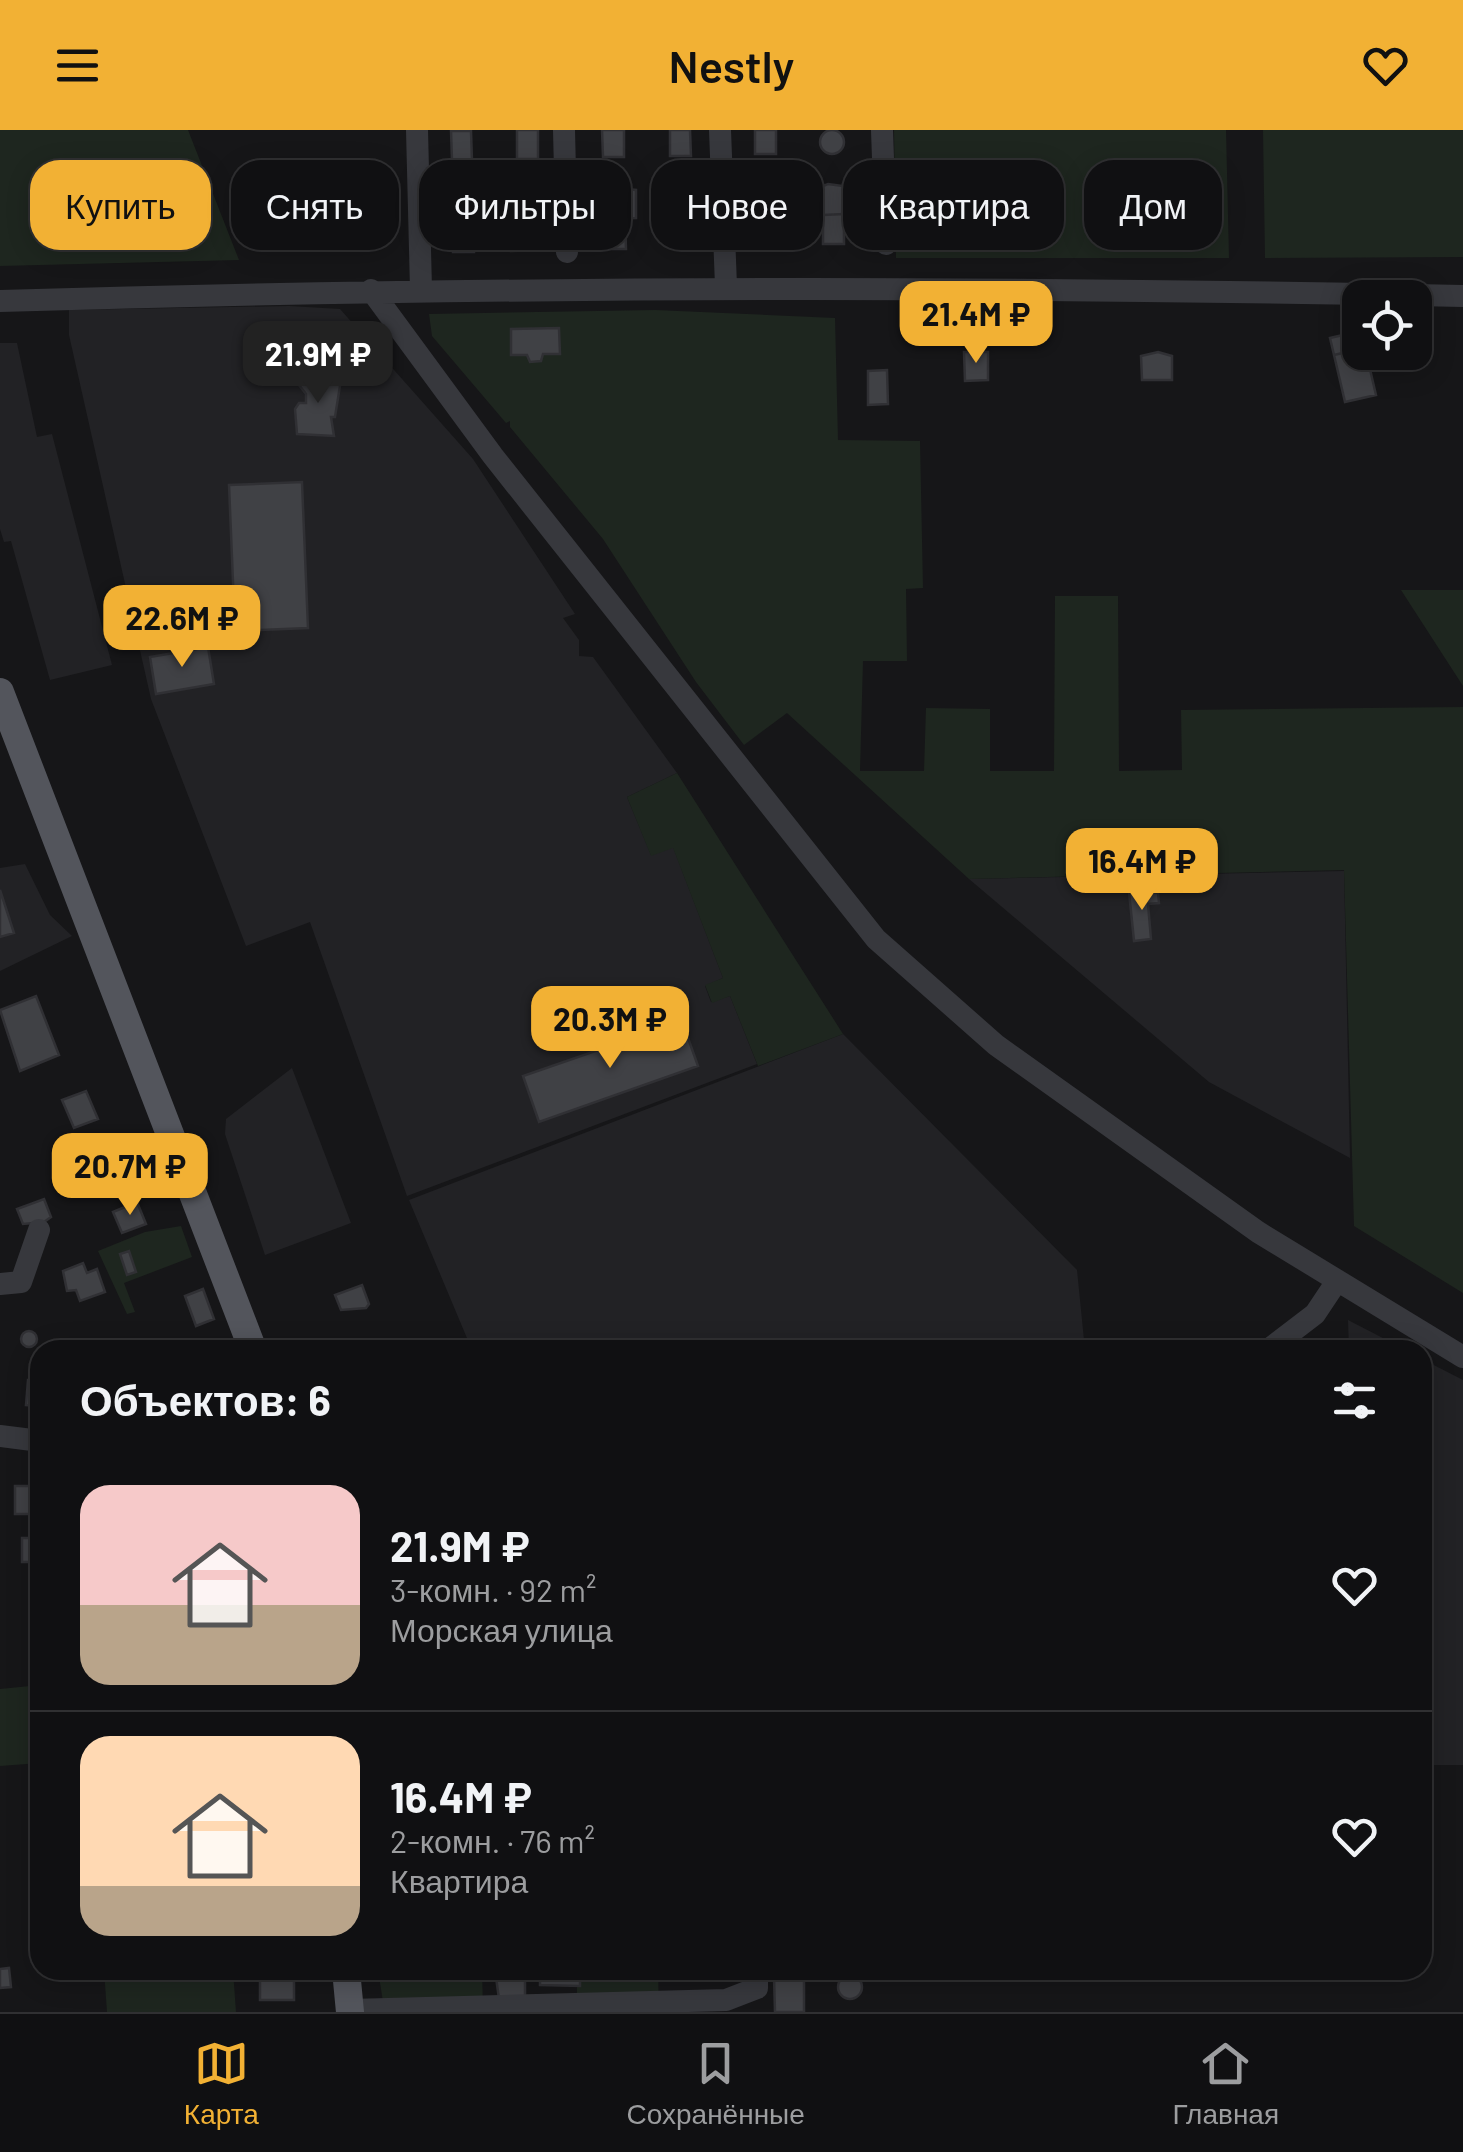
<!DOCTYPE html>
<html lang="ru">
<head>
<meta charset="utf-8">
<style>
  body { margin:0; font-family:Barlow,sans-serif; background:#19191b; color:#f1f3f6; height:100vh; display:flex; flex-direction:column; font-size:38px; white-space:nowrap }
  * { box-sizing:border-box; margin:0 }
  p { font-size:32px; color:#9c9d9f }
  .icon { flex:none; width:55px; height:55px; fill:none; stroke:currentColor; stroke-width:2; stroke-linecap:round; stroke-linejoin:round }
  .map { position:relative; flex:1; overflow:hidden }
  .side { position:absolute; left:30px; top:1210px; width:1402px; height:640px; display:flex; flex-direction:column; background:#101012; border-radius:30px; box-shadow:0 5px 25px #0003,0 0 0 2px #303032 }
  .side>* { flex:none }
  .top-card { position:absolute; left:30px; top:30px; width:1405px; height:90px; display:flex; gap:20px }
  .buttons { position:absolute; left:1342px; top:150px; display:grid; gap:20px }
  .buttons a { display:grid; place-items:center; width:90px; height:90px; border-radius:20px; background:#101012; box-shadow:0 5px 25px #0003,0 0 0 2px #303032; font-size:50px }
  .price { position:absolute; translate:-50% -85px; padding:0 22px; border-radius:20px; background:#f2b134; color:#111; font-size:32px; line-height:65px; filter:drop-shadow(0 2px 5px #0008) }
  .price::after { content:''; position:absolute; left:50%; top:60px; width:30px; height:22px; margin-left:-15px; background:inherit; clip-path:polygon(0 0,100% 0,50% 100%) }
  .price.on { background:#222; color:#fff }
  ul { padding:0; list-style:none }
  li { display:flex; align-items:center; gap:30px; height:250px; padding:0 50px }
  li+li { border-top:2px solid #303032 }
  li span { display:grid; place-items:center; flex:none; width:280px; height:200px; border-radius:30px; color:#555 }
  li>.icon { margin-inline-start:auto }
  span .icon { width:120px; height:120px; fill:#fffc; stroke-width:1 }
  li b { font-size:42px }
  h2 { display:flex; justify-content:space-between; align-items:center; height:120px; padding:0 50px; font-size:42px }
  .tag { padding:0 35px; border-radius:30px; background:#101012; box-shadow:0 5px 25px #0003,0 0 0 2px #303032; font-size:35px; line-height:90px }
  .tag.on { background:#f2b134; color:#111 }
  header { display:flex; justify-content:space-between; align-items:center; height:130px; padding:0 50px; background:#f2b134; color:#111; font-size:45px; font-weight:600 }
  .tabs { display:flex; justify-content:space-around; align-items:center; height:140px; border-top:2px solid #303032; background:#101012; font-size:28px; color:#9c9d9f }
  .tabs a { display:grid; justify-items:center; gap:5px }
  .tabs .on { color:#f2b134 }
  .map>svg:first-child { display:block }
  .built { fill:#222225 }
  .green { fill:#1e261f }
  .building { fill:#404145; stroke:#303034; stroke-width:2.5 }
  .lines { fill:none; stroke-linecap:round; stroke-linejoin:round }
  .minor { stroke:#37383d; stroke-width:22 }
  .major { stroke:#53555c; stroke-width:28 }
</style>
</head>
<body>
<header><svg class="icon" aria-label="menu" viewBox="0 0 24 24"><path d="M4 6h16M4 12h16M4 18h16"/></svg>Nestly<svg class="icon" aria-label="heart" viewBox="0 0 24 24"><path d="M12 20l-8-8c-3-5 5-10 8-4 3-6 11-1 8 4z"/></svg></header>
<div class="map">
<svg width="1463" height="1882" viewBox="0 0 1463 1882">
  <rect width="100%" height="100%" fill="#161618"/>
  <path class="built" d="M 289,176 L 340,179 L 473,329 L 575,484 L 563,488 L 579,510 L 579,526 L 593,527 L 677,643 L 627,667 L 651,725 L 673,717 L 723,848 L 705,856 L 711,872 L 730,866 L 757,934 L 407,1066 L 310,792 L 246,816 L 151,569 L 69,205 L 69,180 Z
    M 0,213 L 17,213 L 37,307 L 52,304 L 112,535 L 50,550 L 11,411 L 4,412 L 0,399 Z
    M 25,734 L 50,785 L 72,806 L 0,841 L 0,738 Z
    M 1344,741 L 1350,1028 L 1209,952 L 969,749 Z
    M 843,904 L 1077,1140 L 1085,1220 L 472,1220 L 409,1070 Z
    M 292,938 L 351,1093 L 265,1125 L 225,1004 L 226,989 Z
    M 1348,1190 L 1406,1220 L 1349,1220 Z
    M 1422,1229 L 1463,1250 L 1463,1635 L 1423,1635 Z"/>
  <path class="green" d="M 0,0 L 188,0 L 239,130 L 0,136 Z
    M 894,0 L 1226,0 L 1229,128 L 896,128 Z
    M 1263,0 L 1463,0 L 1463,127 L 1265,128 Z
    M 655,180 L 835,188 L 838,310 L 920,311 L 923,458 L 906,459 L 907,531 L 863,531 L 860,641 L 924,641 L 926,578 L 990,579 L 990,641 L 1054,641 L 1055,466 L 1118,466 L 1119,641 L 1182,640 L 1181,580 L 1463,577 L 1463,1163 L 1354,1096 L 1344,740 L 969,749 L 787,583 L 744,615 L 696,552 L 603,409 L 510,297 L 510,291 L 506,293 L 432,206 L 429,184 Z
    M 1401,460 L 1463,460 L 1463,556 Z
    M 677,643 L 843,904 L 758,936 L 730,866 L 712,873 L 705,855 L 723,848 L 673,718 L 651,726 L 627,667 Z
    M 181,1096 L 192,1127 L 124,1153 L 135,1182 L 127,1184 L 98,1121 L 145,1102 Z
    M 40,1555 L 40,1633 L 0,1636 L 0,1559 Z
    M 104,1840 L 233,1840 L 236,1882 L 107,1882 Z
    M 378,1840 L 482,1840 L 483,1879 L 384,1878 Z
    M 577,1840 L 658,1840 L 659,1882 L 577,1882 Z"/>
  <path class="building" d="M820 12a12 12 0 1 1 24 0a12 12 0 1 1-24 0Z
    M 517,0 L 538,0 L 538,29 L 517,29 Z
    M 602,0 L 624,0 L 624,27 L 603,27 Z
    M 670,0 L 690,0 L 691,26 L 670,26 Z
    M 755,0 L 776,0 L 776,24 L 755,24 Z
    M 451,1 L 471,1 L 472,30 L 452,31 Z
    M 676,53 L 692,58 L 692,87 L 671,88 L 671,73 L 662,73 L 661,59 L 672,59 Z
    M 462,54 L 473,58 L 473,92 L 453,92 L 452,64 L 459,64 Z
    M 828,54 L 843,56 L 844,84 L 823,85 L 823,56 Z
    M 767,55 L 777,57 L 777,86 L 757,86 L 756,57 Z
    M 616,58 L 636,60 L 636,88 L 604,89 L 604,61 Z
    M 524,60 L 539,62 L 540,90 L 519,91 L 518,62 Z
    M 844,84 L 844,114 L 823,114 L 823,85 Z
    M 757,86 L 777,86 L 778,115 L 757,115 Z
    M 671,88 L 692,88 L 693,117 L 672,117 Z
    M 604,89 L 625,89 L 626,119 L 605,119 Z
    M 519,91 L 540,91 L 540,120 L 511,121 L 511,107 L 519,107 Z
    M 453,92 L 473,92 L 474,122 L 453,122 Z
    M 559,198 L 560,224 L 543,224 L 541,231 L 530,232 L 527,225 L 511,225 L 511,199 Z
    M 1360,201 L 1360,219 L 1334,225 L 1330,208 Z
    M 1360,219 L 1366,222 L 1376,265 L 1345,272 L 1334,225 Z
    M 964,222 L 988,222 L 988,250 L 965,251 Z
    M 1158,222 L 1172,226 L 1172,250 L 1142,250 L 1141,226 Z
    M 887,240 L 888,274 L 868,275 L 868,241 Z
    M 312,244 L 337,248 L 340,256 L 335,287 L 331,287 L 334,306 L 297,304 L 295,279 L 299,273 L 306,273 L 306,264 L 299,255 L 303,247 Z
    M 302,352 L 308,498 L 235,501 L 229,355 Z
    M 208,517 L 214,554 L 156,564 L 150,527 Z
    M 0,760 L 14,803 L 0,807 Z
    M 1147,760 L 1158,763 L 1159,773 L 1148,774 L 1151,809 L 1134,811 L 1129,762 Z
    M 36,866 L 59,925 L 20,941 L 0,880 Z
    M 682,891 L 698,936 L 539,992 L 523,946 Z
    M 86,961 L 98,989 L 74,998 L 62,970 Z
    M 44,1069 L 51,1087 L 44,1092 L 23,1094 L 17,1079 Z
    M 137,1072 L 146,1094 L 122,1103 L 113,1082 Z
    M 129,1121 L 136,1142 L 127,1145 L 120,1124 Z
    M 83,1133 L 87,1143 L 97,1139 L 105,1162 L 80,1171 L 76,1160 L 67,1161 L 63,1141 Z
    M 362,1155 L 369,1174 L 366,1178 L 341,1180 L 335,1165 Z
    M 203,1159 L 214,1189 L 196,1196 L 185,1166 Z
    M21 1209a8 8 0 1 1 16 0a8 8 0 1 1-16 0Z
    M 28,1250 L 40,1251 L 40,1276 L 26,1275 Z
    M 15,1356 L 40,1356 L 40,1384 L 15,1384 Z
    M 22,1408 L 40,1408 L 40,1432 L 22,1432 Z
    M 9,1838 L 11,1857 L 0,1858 L 0,1839 Z
    M 495,1840 L 525,1840 L 525,1868 L 499,1869 Z
    M 540,1840 L 580,1840 L 580,1856 L 540,1855 Z
    M838 1857a12 12 0 1 1 24 0a12 12 0 1 1-24 0Z
    M 804,1846 L 804,1882 L 775,1882 L 774,1847 Z
    M 260,1847 L 294,1847 L 294,1870 L 260,1870 Z"/>
  <g class="lines">
    <path class="minor" d="M 417,0 L 421,159
      M 564,0 L 567,122
      M 720,0 L 726,156
      M 882,0 L 886,114
      M 371,160 L 493,326 L 876,809 L 996,915 L 1258,1102 L 1463,1227
      M 0,171 C 488,156 975,156 1463,166
      M 0,1154 L 21,1152 L 39,1100
      M 1268,1220 L 1315,1184 L 1337,1151
      M 0,1306 L 40,1311
      M 350,1880 L 726,1870 L 757,1858 L 757,1840"/>
    <path class="major" d="M 0,562 L 253,1220
      M 346,1840 L 350,1882"/>
  </g>
</svg>
<div class="buttons">
<a><svg class="icon" aria-label="locate" viewBox="0 0 24 24"><circle cx="12" cy="12" r="6"/><path d="M12 2v4M12 18v4M2 12h4M18 12h4"/></svg></a>
</div>
<b class="price" style="left:976px;top:236px">21.4M ₽</b>
<b class="price on" style="left:318px;top:276px">21.9M ₽</b>
<b class="price" style="left:182px;top:540px">22.6M ₽</b>
<b class="price" style="left:1142px;top:783px">16.4M ₽</b>
<b class="price" style="left:610px;top:941px">20.3M ₽</b>
<b class="price" style="left:130px;top:1088px">20.7M ₽</b>
<div class="top-card">
<a class="tag on">Купить</a>
<a class="tag">Снять</a>
<a class="tag">Фильтры</a>
<a class="tag">Новое</a>
<a class="tag">Квартира</a>
<a class="tag">Дом</a>
</div>
<section class="side">
<h2>Объектов: 6<svg class="icon" aria-label="filters" viewBox="0 0 24 24"><path d="M4 7h16M4 17h16"/><circle cx="9" cy="7" r="2"/><circle cx="15" cy="17" r="2"/></svg></h2>
<ul>
<li><span style="background:linear-gradient(#f6c9c9 60%,#b9a48a 0)"><svg class="icon" aria-label="home" viewBox="0 0 24 24"><path d="M3 11l9-7 9 7M6 9v11h12V9"/></svg></span><div><b>21.9M ₽</b><p>3-комн. · 92 m²</p><p>Морская улица</p></div><svg class="icon" aria-label="heart" viewBox="0 0 24 24"><path d="M12 20l-8-8c-3-5 5-10 8-4 3-6 11-1 8 4z"/></svg></li>
<li><span style="background:linear-gradient(#ffd9b3 75%,#b9a48a 0)"><svg class="icon" aria-label="home" viewBox="0 0 24 24"><path d="M3 11l9-7 9 7M6 9v11h12V9"/></svg></span><div><b>16.4M ₽</b><p>2-комн. · 76 m²</p><p>Квартира</p></div><svg class="icon" aria-label="heart" viewBox="0 0 24 24"><path d="M12 20l-8-8c-3-5 5-10 8-4 3-6 11-1 8 4z"/></svg></li>
</ul>
</section>
</div>
<nav class="tabs">
<a class="on"><svg class="icon" aria-label="map" viewBox="0 0 24 24"><path d="M3 6l6-2 6 2 6-2v14l-6 2-6-2-6 2zM9 4v14M15 6v14"/></svg>Карта</a>
<a><svg class="icon" aria-label="saved" viewBox="0 0 24 24"><path d="M7 4h10v16l-5-4-5 4z"/></svg>Сохранённые</a>
<a><svg class="icon" aria-label="home" viewBox="0 0 24 24"><path d="M3 11l9-7 9 7M6 9v11h12V9"/></svg>Главная</a>
</nav>
</body>
</html>
